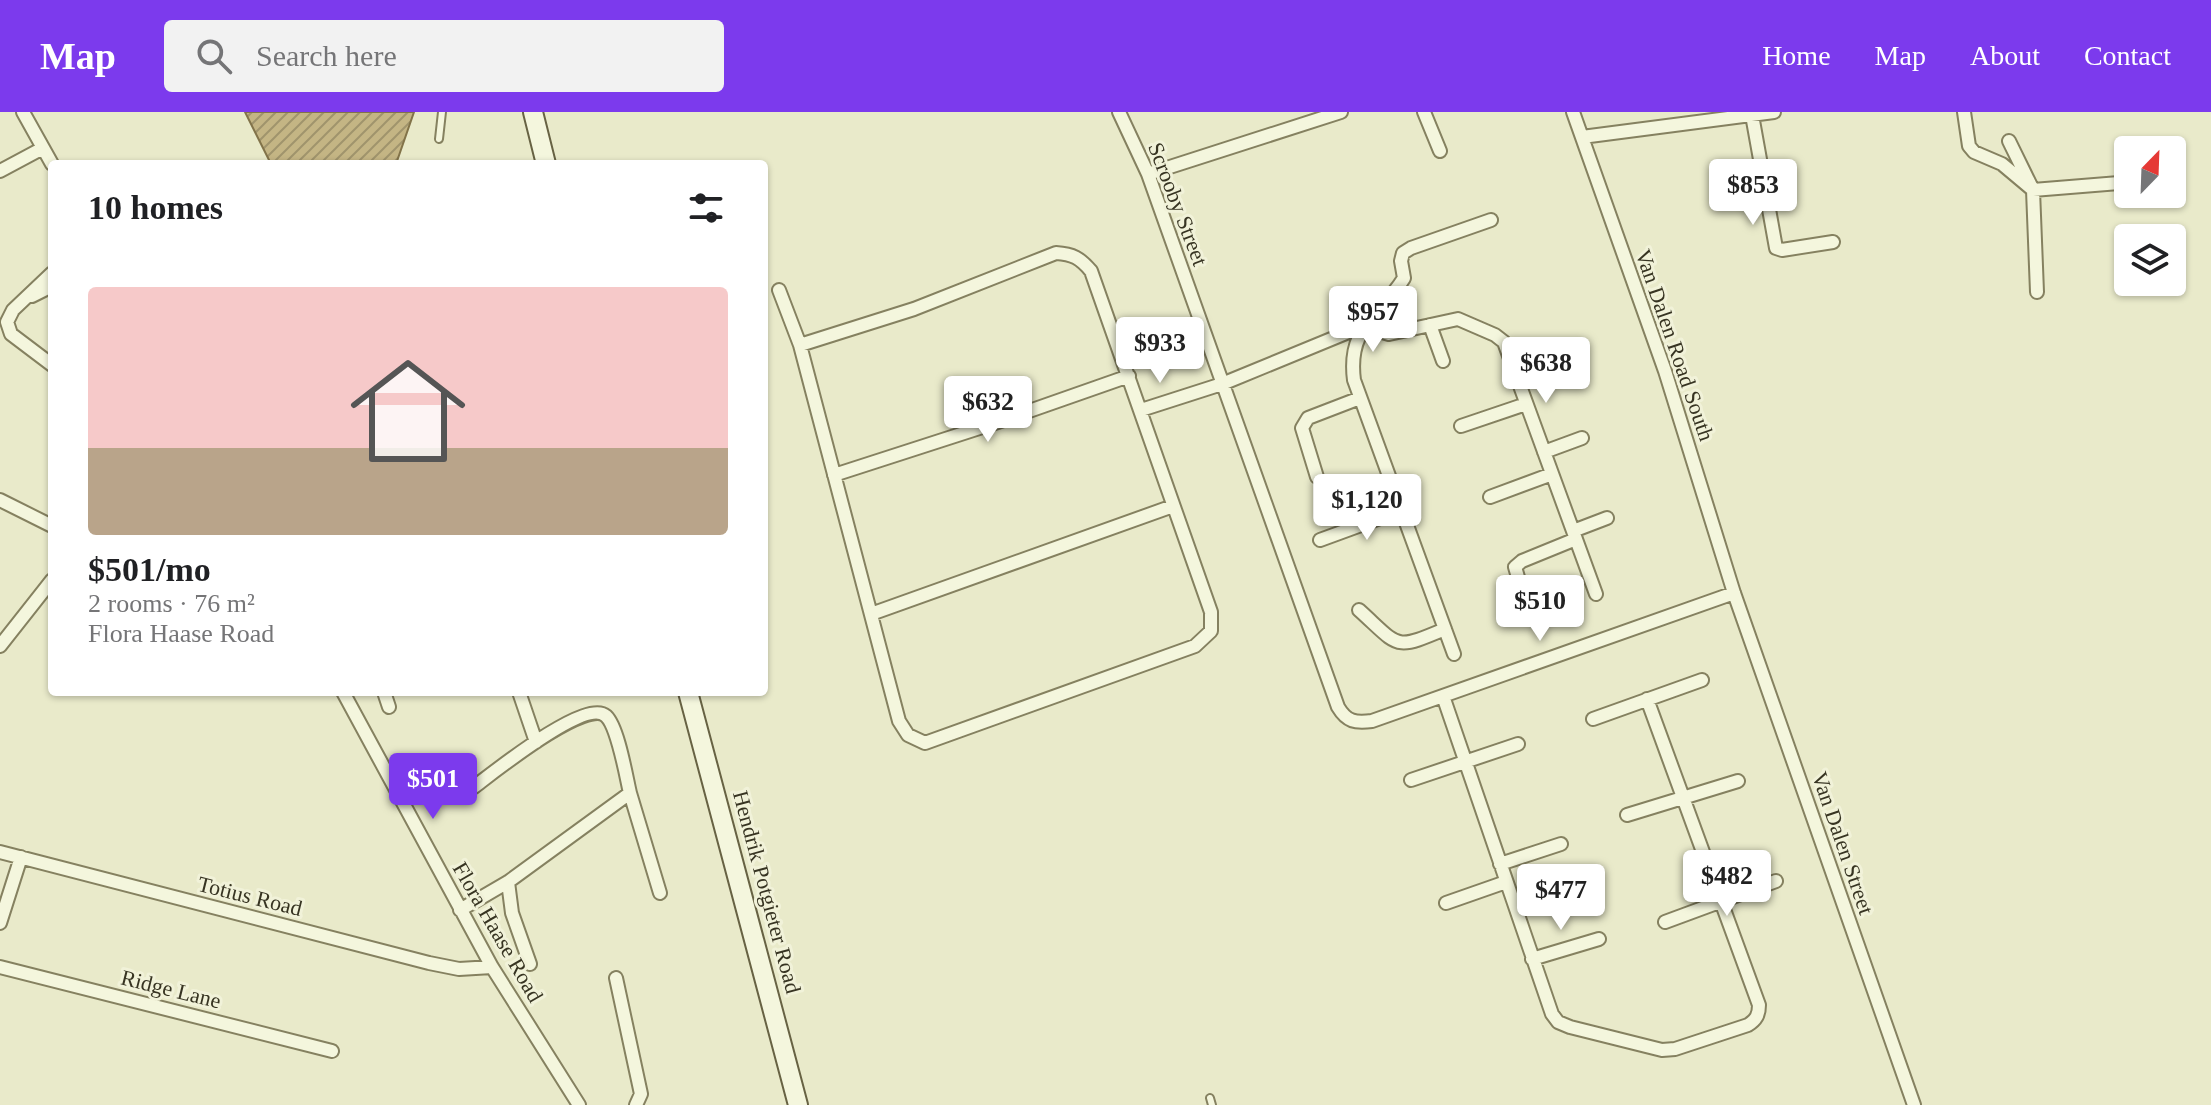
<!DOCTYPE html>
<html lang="en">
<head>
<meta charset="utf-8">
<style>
  body { margin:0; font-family:Georgia,serif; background:#f2f2f2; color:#202124; height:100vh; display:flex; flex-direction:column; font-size:30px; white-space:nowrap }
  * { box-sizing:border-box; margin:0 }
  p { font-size:26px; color:#757577 }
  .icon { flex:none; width:44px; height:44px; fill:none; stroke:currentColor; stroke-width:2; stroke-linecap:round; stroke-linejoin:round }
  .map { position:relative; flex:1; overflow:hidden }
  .drawer { position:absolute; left:48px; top:48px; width:720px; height:536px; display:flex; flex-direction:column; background:#fff; border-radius:8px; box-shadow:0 2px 6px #0004 }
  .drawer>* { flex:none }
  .needle { width:52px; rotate:23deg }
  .fabs { position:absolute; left:2114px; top:24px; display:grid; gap:16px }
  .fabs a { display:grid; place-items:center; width:72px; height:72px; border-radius:8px; background:#fff; box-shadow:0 2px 6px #0004; font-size:40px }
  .price { position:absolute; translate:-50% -68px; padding:0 18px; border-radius:8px; background:#fff; color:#222; font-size:26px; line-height:52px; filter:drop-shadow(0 2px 4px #0008) }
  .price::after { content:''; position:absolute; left:50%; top:48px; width:24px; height:18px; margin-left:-12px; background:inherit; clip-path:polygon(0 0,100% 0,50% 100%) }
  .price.current { background:#7c3aed; color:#fff }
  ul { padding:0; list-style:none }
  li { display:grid; align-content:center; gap:16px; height:424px; padding:0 40px }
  li span { display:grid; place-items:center; height:248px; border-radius:8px; color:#555 }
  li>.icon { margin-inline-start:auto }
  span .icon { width:144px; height:144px; fill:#fffc; stroke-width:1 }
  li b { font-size:34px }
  h2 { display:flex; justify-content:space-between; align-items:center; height:96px; padding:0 40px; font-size:34px }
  header { display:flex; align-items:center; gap:48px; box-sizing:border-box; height:112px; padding:0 40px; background:#7c3aed; color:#fff }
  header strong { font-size:38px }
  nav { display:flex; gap:44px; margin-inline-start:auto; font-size:28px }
  .search { width:560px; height:72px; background:#f2f2f2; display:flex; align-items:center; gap:20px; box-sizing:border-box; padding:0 28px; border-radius:8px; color:#757577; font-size:30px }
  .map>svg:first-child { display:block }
  .building { fill:url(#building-hatch); stroke:#827349; stroke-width:2 }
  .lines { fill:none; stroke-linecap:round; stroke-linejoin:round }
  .lane-casing { stroke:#858160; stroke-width:10 }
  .street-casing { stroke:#858160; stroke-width:16 }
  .secondary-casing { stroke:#676243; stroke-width:22 }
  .lane { stroke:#f4f6dd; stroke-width:6 }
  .street { stroke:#f4f6dd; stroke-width:12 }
  .secondary { stroke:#f4f6dd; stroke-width:18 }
  .labels { text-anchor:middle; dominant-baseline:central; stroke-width:6; stroke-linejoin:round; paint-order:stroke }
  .street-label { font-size:22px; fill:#373422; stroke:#f1f2d9 }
</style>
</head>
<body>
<header>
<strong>Map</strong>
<div class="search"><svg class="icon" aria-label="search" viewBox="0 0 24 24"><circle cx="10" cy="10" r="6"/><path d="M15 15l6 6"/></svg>Search here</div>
<nav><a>Home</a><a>Map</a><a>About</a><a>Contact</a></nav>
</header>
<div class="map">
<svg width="2211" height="993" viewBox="0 0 2211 993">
  <defs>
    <pattern id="building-hatch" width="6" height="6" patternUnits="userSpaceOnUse" patternTransform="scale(2)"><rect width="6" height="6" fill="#c4b584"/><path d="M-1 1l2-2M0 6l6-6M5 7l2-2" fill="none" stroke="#a0946c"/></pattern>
  </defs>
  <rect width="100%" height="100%" fill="#e9eaca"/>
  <path class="building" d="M 245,0 L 414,0 L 396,52 L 271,52 Z"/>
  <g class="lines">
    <g class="lane-casing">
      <path id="lane" d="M 439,27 L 442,0
        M 1210,986 L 1212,993"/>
    </g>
    <g class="street-casing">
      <path id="street" d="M 23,0 L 52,52
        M 1119,0 L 1148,62 L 1338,595 C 1347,610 1355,611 1372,609 L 1734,481
        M 1424,0 L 1440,39
        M 1573,0 L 1665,259 L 1734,481 L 1914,993
        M 1964,0 L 1969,34 L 1974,40 L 2002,52 L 2033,78 L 2119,71
        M 1752,3 L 1776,136 L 1782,138 L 1833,130
        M 1582,25 L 1774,0
        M 2009,29 L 2033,78 L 2037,180
        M 0,59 L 43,36
        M 1148,62 L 1341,0
        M 52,161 L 13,198 L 7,210 L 11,222 L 52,253
        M 779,178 L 800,233 L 899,609 L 908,623 L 925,631 L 1195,534 L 1211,519 L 1211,500 L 1091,159 C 1080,146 1073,142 1056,141 L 914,197 L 800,233
        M 32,184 L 52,174
        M 1430,213 L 1443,249
        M 1363,214 L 1389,222 L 1458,207 L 1495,223 L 1504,230 L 1596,482
        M 1514,260 L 1549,248
        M 1141,298 L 1222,272 L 1363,214
        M 1461,314 L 1526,292
        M 1544,340 L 1582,326
        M 834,363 L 995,311 L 1129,264
        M 1317,365 L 1302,316 L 1308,306 L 1360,286
        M 1490,385 L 1552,362
        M 0,388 L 52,414
        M 1573,419 L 1607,406
        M 1320,428 L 1402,398
        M 1359,498 C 1400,535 1393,539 1445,517
        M 871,502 L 1173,394
        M 1530,506 L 1515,455 L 1522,449 L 1576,427
        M 0,534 L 52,468
        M 1454,542 L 1354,268 C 1347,214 1380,205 1404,166 L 1401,149 L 1403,141 L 1411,136 L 1491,108
        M 343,580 L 492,855 L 579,993
        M 384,580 L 389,595
        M 519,580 L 536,630
        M 1443,584 L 1552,902 L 1558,910 L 1570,915 L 1662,938 L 1675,937 L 1748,913 C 1756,908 1759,903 1759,893 L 1647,587
        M 1593,607 L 1702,568
        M 1411,668 L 1518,632
        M 630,681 L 660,781
        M 1627,703 L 1738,669
        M 0,740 L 429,851 L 459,857 L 492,855
        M 1500,752 L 1561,732
        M 508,770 L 512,801 L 530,852
        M 1446,791 L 1506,770
        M 460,798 L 508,770 L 630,681 C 626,664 618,615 606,604 C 586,586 494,660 474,675
        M 1665,810 L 1776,769
        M 0,811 L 21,745
        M 1532,847 L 1599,827
        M 0,855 L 332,939
        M 616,866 L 641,982 L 636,993"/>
    </g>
    <g class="secondary-casing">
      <path id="secondary" d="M 533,0 L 546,52
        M 688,580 L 798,993"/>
    </g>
    <use href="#lane" class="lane"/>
    <use href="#street" class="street"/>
    <use href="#secondary" class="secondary"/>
  </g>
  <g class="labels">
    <g class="street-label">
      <text transform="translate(1178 92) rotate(69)">Scrooby Street</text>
      <text transform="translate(1675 233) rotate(71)">Van Dalen Road South</text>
      <text transform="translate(1843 731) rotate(71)">Van Dalen Street</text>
      <text transform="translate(767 780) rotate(75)">Hendrik Potgieter Road</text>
      <text transform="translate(250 784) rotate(14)">Totius Road</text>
      <text transform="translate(498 820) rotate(60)">Flora Haase Road</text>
      <text transform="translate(171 877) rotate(14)">Ridge Lane</text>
    </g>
  </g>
</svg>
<div class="fabs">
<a><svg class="needle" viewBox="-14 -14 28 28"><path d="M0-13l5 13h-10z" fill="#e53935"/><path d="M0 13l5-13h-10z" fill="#757577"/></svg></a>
<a><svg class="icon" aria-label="layers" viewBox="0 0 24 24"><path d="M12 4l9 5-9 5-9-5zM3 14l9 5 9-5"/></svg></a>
</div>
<b class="price" style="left:1753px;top:115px">$853</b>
<b class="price" style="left:1373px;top:242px">$957</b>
<b class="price" style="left:1160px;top:273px">$933</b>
<b class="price" style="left:1546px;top:293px">$638</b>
<b class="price" style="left:988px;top:332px">$632</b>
<b class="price" style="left:1367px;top:430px">$1,120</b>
<b class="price" style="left:1540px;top:531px">$510</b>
<b class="price current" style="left:433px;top:709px">$501</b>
<b class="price" style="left:1727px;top:806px">$482</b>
<b class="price" style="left:1561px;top:820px">$477</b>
<section class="drawer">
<h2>10 homes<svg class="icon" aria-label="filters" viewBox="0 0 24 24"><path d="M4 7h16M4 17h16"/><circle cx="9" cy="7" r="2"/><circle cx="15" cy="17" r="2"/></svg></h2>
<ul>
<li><span style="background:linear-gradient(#f6c9c9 65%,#b9a48a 0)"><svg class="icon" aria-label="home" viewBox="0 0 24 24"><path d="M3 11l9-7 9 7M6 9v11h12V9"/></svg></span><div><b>$501/mo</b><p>2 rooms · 76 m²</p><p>Flora Haase Road</p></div></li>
</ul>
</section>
</div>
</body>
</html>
